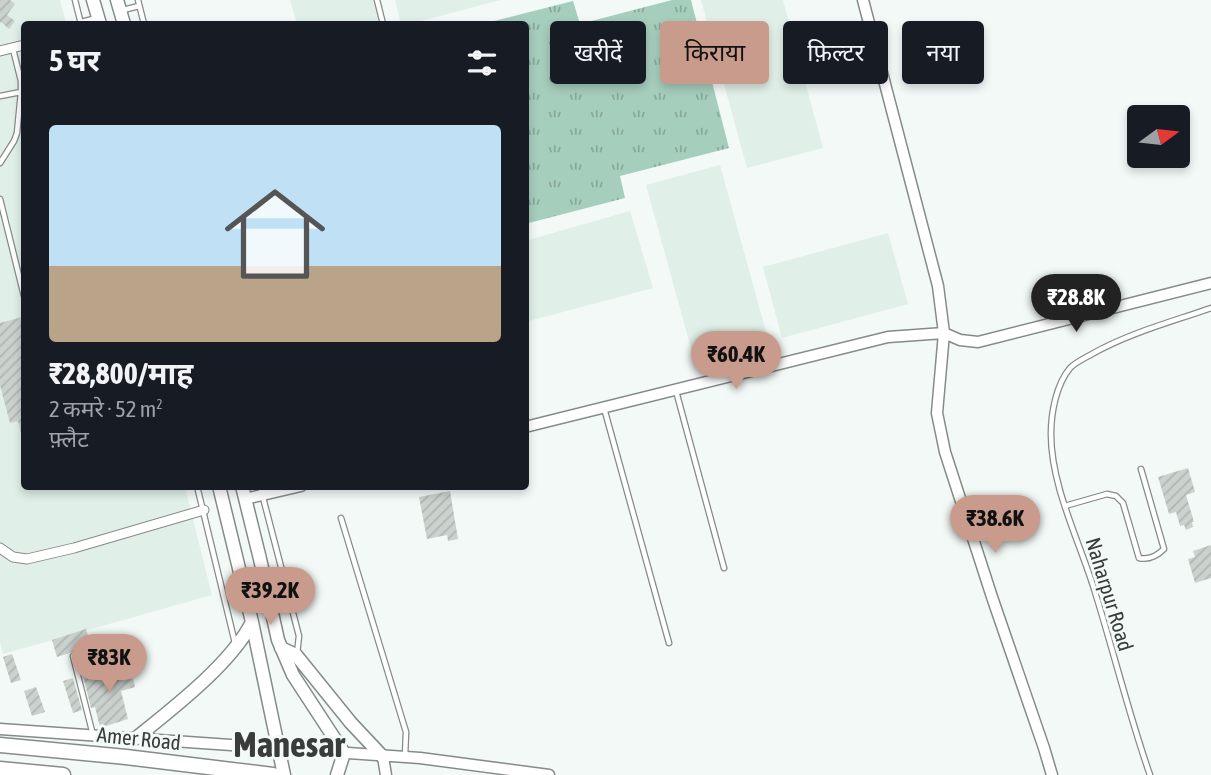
<!DOCTYPE html>
<html lang="hi">
<head>
<meta charset="utf-8">
<style>
  body { margin:0; font-family:"Asap Condensed","Noto Sans Devanagari",sans-serif; background:#242831; color:#f1f3f6; height:100vh; display:flex; flex-direction:column; font-size:26px; white-space:nowrap }
  * { box-sizing:border-box; margin:0 }
  p { font-size:23px; color:#9ea1a6 }
  .icon { flex:none; width:38px; height:38px; fill:none; stroke:currentColor; stroke-width:2; stroke-linecap:round; stroke-linejoin:round }
  .map { position:relative; flex:1; overflow:hidden }
  .sheet { position:absolute; left:21px; top:21px; width:508px; height:469px; display:flex; flex-direction:column; background:#171b24; border-radius:7px; box-shadow:0 4px 10px #0003 }
  .sheet>* { flex:none }
  .banner { position:absolute; left:550px; top:21px; width:556px; height:63px; display:flex; gap:14px }
  .needle { width:46px; rotate:75deg }
  .tools { position:absolute; left:1127px; top:105px; display:grid; gap:14px }
  .tools a { display:grid; place-items:center; width:63px; height:63px; border-radius:7px; background:#171b24; box-shadow:0 4px 10px #0003; font-size:35px }
  .price { position:absolute; translate:-50% -60px; padding:0 16px; border-radius:24px; background:#c89b8c; color:#111; font-size:23px; line-height:46px; filter:drop-shadow(0 2px 4px #0008) }
  .price::after { content:''; position:absolute; left:50%; top:42px; width:21px; height:16px; margin-left:-10px; background:inherit; clip-path:polygon(0 0,100% 0,50% 100%) }
  .price.current { background:#222; color:#fff }
  ul { padding:0; list-style:none }
  li { display:grid; align-content:center; gap:14px; height:371px; padding:0 28px }
  li+li { border-top:2px solid #363941 }
  li span { display:grid; place-items:center; height:217px; border-radius:7px; color:#555 }
  li>.icon { margin-inline-start:auto }
  span .icon { width:126px; height:126px; fill:#fffc; stroke-width:1 }
  li b { font-size:30px }
  h2 { display:flex; justify-content:space-between; align-items:center; height:84px; padding:0 28px; font-size:30px }
  .tag { padding:0 24px; border-radius:7px; background:#171b24; box-shadow:0 4px 10px #0003; font-size:24px; line-height:63px }
  .tag.current { background:#c89b8c; color:#111 }
  .map>svg:first-child { display:block }
  .built { fill:#e0efe8 }
  .grass { fill:url(#grass-tufts) }
  .building { fill:url(#building-hatch) }
  .lines { fill:none; stroke-linecap:round; stroke-linejoin:round }
  .service-casing { stroke:#858b88; stroke-width:7 }
  .minor-casing { stroke:#858b88; stroke-width:11 }
  .tertiary-casing { stroke:#858b88; stroke-width:13 }
  .secondary-casing { stroke:#858b88; stroke-width:15 }
  .trunk-casing { stroke:#858b88; stroke-width:17 }
  .service { stroke:#fff; stroke-width:4.5 }
  .minor { stroke:#fff; stroke-width:9 }
  .tertiary { stroke:#fff; stroke-width:10 }
  .secondary { stroke:#fff; stroke-width:12 }
  .trunk { stroke:#fff; stroke-width:14 }
  .labels { text-anchor:middle; dominant-baseline:central; stroke-width:6; stroke-linejoin:round; paint-order:stroke }
  .street-label { font-size:21px; fill:#393c3b; stroke:#f2f9f6 }
  .town-label { font-size:35px; font-weight:bold; fill:#393c3b; stroke:#f2f9f6 }
</style>
</head>
<body>
<div class="map">
<svg width="1211" height="775" viewBox="0 0 1211 775">
  <defs>
    <pattern id="grass-tufts" width="24" height="20" patternUnits="userSpaceOnUse" patternTransform="scale(1.75)"><rect width="24" height="20" fill="#a6cebc"/><path d="M3 7l-1-3M5 7V3M7 7l1-3M15 17l-1-3M17 17v-4M19 17l1-3" fill="none" stroke="#88a89a"/></pattern>
    <pattern id="building-hatch" width="6" height="6" patternUnits="userSpaceOnUse" patternTransform="scale(1.75)"><rect width="6" height="6" fill="#cbd2ce"/><path d="M-1 1l2-2M0 6l6-6M5 7l2-2" fill="none" stroke="#afb5b2"/></pattern>
  </defs>
  <rect width="100%" height="100%" fill="#f2f9f6"/>
  <path class="built" d="M 0,0 L 60,0 L 66,24 L 24,24 L 24,486 L 185,487 L 212,595 L 3,654 L 0,642 Z
    M 290,0 L 375,0 L 381,24 L 297,24 Z
    M 395,0 L 500,0 L 410,24 L 401,24 Z
    M 701,0 L 783,0 L 823,148 L 747,168 Z
    M 720,165 L 768,339 L 694,359 L 646,185 Z
    M 630,211 L 653,288 L 525,322 L 525,241 Z
    M 888,233 L 908,304 L 782,338 L 763,267 Z"/>
  <path class="grass" d="M 672,0 L 691,0 L 729,148 L 620,176 L 625,198 L 525,224 L 525,24 L 482,24 L 573,1 L 580,24 Z"/>
  <path class="building" d="M 0,0 L 10,0 L 15,4 L 7,15 L 15,21 L 9,29 L 1,22 L 0,23 Z
    M 22,317 L 24,325 L 24,436 L 22,437 L 18,421 L 10,423 L 0,385 L 0,323 Z
    M 1188,468 L 1195,492 L 1186,495 L 1194,522 L 1192,522 L 1193,527 L 1186,530 L 1184,525 L 1180,526 L 1176,512 L 1169,514 L 1158,477 Z
    M 450,491 L 458,539 L 448,541 L 447,535 L 427,539 L 419,497 Z
    M 1211,545 L 1211,578 L 1195,583 L 1188,559 L 1195,557 L 1193,551 Z
    M 86,629 L 91,646 L 57,657 L 52,640 Z
    M 12,654 L 21,680 L 11,683 L 3,657 Z
    M 130,667 L 135,687 L 121,691 L 128,719 L 100,728 L 95,707 L 91,708 L 83,676 L 114,668 L 115,670 Z
    M 73,678 L 82,710 L 73,713 L 63,681 Z
    M 36,687 L 45,712 L 32,716 L 24,691 Z"/>
  <g class="lines">
    <g class="service-casing">
      <path id="service" d="M 75,0 L 81,24
        M 138,0 L 144,24
        M 377,0 L 383,24
        M 123,10 L 139,6
        M 81,22 L 97,18
        M 0,96 L 21,92
        M 0,163 L 14,141 L 17,133 L 21,92 L 21,81 L 13,49
        M 0,199 L 24,296
        M 676,391 L 724,568
        M 604,408 L 669,643
        M 197,486 L 235,643
        M 260,486 L 299,636 L 297,654
        M 1065,506 L 1107,494 L 1116,496 L 1123,503 L 1139,558 C 1148,560 1157,556 1164,549 L 1141,469
        M 341,518 L 406,732 L 405,756
        M 93,735 L 73,656 L 109,645
        M 1150,775 C 1129,715 1114,653 1095,592 C 1080,542 1051,487 1051,434 C 1051,413 1056,385 1070,368 C 1076,362 1085,358 1092,354 C 1129,333 1171,322 1211,308"/>
    </g>
    <g class="minor-casing">
      <path id="minor" d="M 0,51 L 24,45
        M 0,548 L 13,557 L 27,559 L 74,548 L 204,510"/>
    </g>
    <g class="tertiary-casing">
      <path id="tertiary" d="M 863,0 L 938,286 L 944,333 L 937,413 L 945,452 L 992,597 L 1044,748 L 1052,775
        M 525,427 L 888,337 L 944,333 L 960,340 L 978,342 L 1211,283
        M 245,499 L 301,486
        M 0,729 L 420,758 L 549,775
        M 383,757 L 386,775"/>
    </g>
    <g class="secondary-casing">
      <path id="secondary" d="M 93,0 L 100,24
        M 117,0 L 124,24
        M 219,486 L 252,622 L 284,775
        M 242,486 L 260,559 L 278,640 L 293,675 L 344,753 L 337,775
        M 281,648 L 296,655 L 351,723 L 383,757
        M 136,738 C 172,709 232,663 252,622"/>
    </g>
    <g class="trunk-casing">
      <path id="trunk" d="M 0,745 L 126,757 L 273,775
        M 0,769 L 63,775"/>
    </g>
    <use href="#service" class="service"/>
    <use href="#minor" class="minor"/>
    <use href="#tertiary" class="tertiary"/>
    <use href="#secondary" class="secondary"/>
    <use href="#trunk" class="trunk"/>
  </g>
  <g class="labels">
    <g class="street-label">
      <text transform="translate(1110 594) rotate(73)">Naharpur Road</text>
      <text transform="translate(139 738) rotate(6)">Amer Road</text>
    </g>
    <g class="town-label">
      <text x="289" y="744">Manesar</text>
    </g>
  </g>
</svg>
<div class="tools">
<a><svg class="needle" viewBox="-14 -14 28 28"><path d="M0-13l5 13h-10z" fill="#e53935"/><path d="M0 13l5-13h-10z" fill="#9ea1a6"/></svg></a>
</div>
<b class="price current" style="left:1076px;top:334px">₹28.8K</b>
<b class="price" style="left:736px;top:391px">₹60.4K</b>
<b class="price" style="left:995px;top:555px">₹38.6K</b>
<b class="price" style="left:270px;top:627px">₹39.2K</b>
<b class="price" style="left:109px;top:694px">₹83K</b>
<div class="banner">
<a class="tag">खरीदें</a>
<a class="tag current">किराया</a>
<a class="tag">फ़िल्टर</a>
<a class="tag">नया</a>
</div>
<section class="sheet">
<h2>5 घर<svg class="icon" aria-label="filters" viewBox="0 0 24 24"><path d="M4 7h16M4 17h16"/><circle cx="9" cy="7" r="2"/><circle cx="15" cy="17" r="2"/></svg></h2>
<ul>
<li><span style="background:linear-gradient(#bfe0f5 65%,#b9a48a 0)"><svg class="icon" aria-label="home" viewBox="0 0 24 24"><path d="M3 11l9-7 9 7M6 9v11h12V9"/></svg></span><div><b>₹28,800/माह</b><p>2 कमरे · 52 m²</p><p>फ़्लैट</p></div></li>
</ul>
</section>
</div>
</body>
</html>
